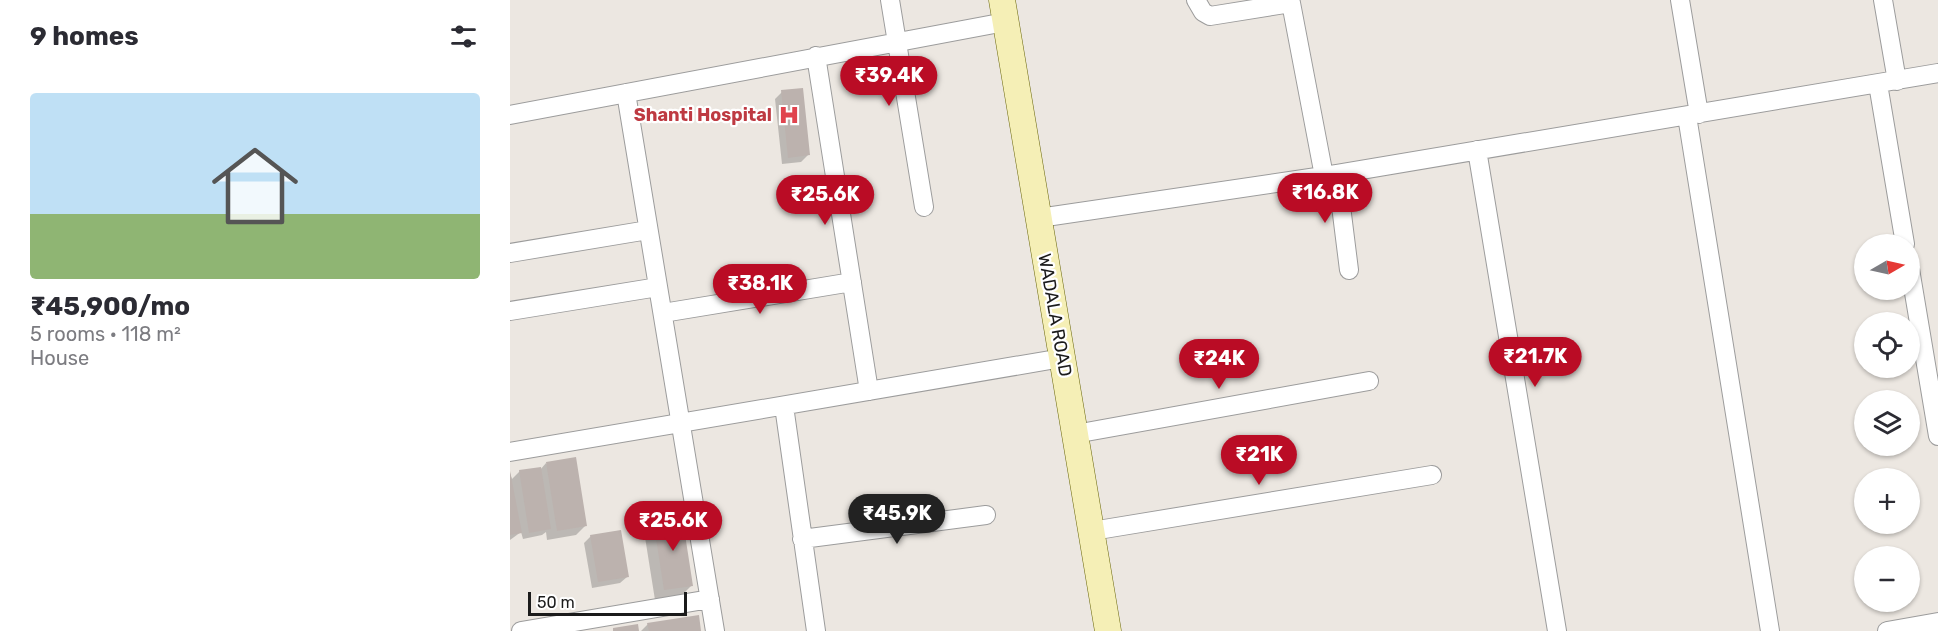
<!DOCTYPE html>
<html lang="en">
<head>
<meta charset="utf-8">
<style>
  body { margin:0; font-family:Rubik,sans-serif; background:#f7f7f7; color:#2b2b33; height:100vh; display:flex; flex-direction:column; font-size:22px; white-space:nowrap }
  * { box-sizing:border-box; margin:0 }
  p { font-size:20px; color:#7c7c81 }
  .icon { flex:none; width:33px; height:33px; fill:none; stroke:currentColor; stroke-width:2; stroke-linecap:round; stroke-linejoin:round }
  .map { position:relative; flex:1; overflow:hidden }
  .drawer { display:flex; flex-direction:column; background:#fff; width:510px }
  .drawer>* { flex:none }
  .needle { width:39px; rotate:81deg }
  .fabs { position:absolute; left:1344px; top:234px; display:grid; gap:12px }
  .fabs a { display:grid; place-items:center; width:66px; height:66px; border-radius:50%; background:#fff; box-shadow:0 2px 4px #0004; font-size:30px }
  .scale { position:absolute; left:18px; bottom:15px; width:159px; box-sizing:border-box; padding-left:6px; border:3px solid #1b1b1b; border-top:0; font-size:16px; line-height:21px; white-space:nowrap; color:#1b1b1b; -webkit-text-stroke:4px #fff; paint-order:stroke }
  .price { position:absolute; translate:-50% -51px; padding:0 14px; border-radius:21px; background:#ba0c25; color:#fff; font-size:20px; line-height:39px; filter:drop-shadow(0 2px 3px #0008) }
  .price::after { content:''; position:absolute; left:50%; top:36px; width:18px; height:14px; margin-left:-9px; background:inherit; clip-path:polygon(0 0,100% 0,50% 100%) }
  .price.on { background:#222; color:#fff }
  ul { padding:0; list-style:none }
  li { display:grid; align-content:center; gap:12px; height:318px; padding:0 30px }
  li+li { border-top:2px solid #e1e1e2 }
  li span { display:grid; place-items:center; height:186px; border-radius:6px; color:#555 }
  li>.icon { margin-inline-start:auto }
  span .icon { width:108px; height:108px; fill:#fffc; stroke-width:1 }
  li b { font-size:26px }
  h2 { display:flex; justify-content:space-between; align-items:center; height:72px; padding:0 30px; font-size:26px }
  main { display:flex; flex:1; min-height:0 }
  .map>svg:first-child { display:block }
  .shadow { fill:#0003 }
  .building { fill:#bcb2ae }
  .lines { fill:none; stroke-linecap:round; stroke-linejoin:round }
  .street-casing { stroke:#9c9c9c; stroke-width:20 }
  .secondary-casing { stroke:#69660b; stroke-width:27 }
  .street { stroke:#fff; stroke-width:18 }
  .secondary { stroke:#f5efb6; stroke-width:26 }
  .labels { text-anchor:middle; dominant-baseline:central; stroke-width:4.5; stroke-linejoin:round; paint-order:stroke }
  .health-label { font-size:18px; font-weight:bold; fill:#be3a42; stroke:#fff; text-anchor:end }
  .street-label { font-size:18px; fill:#1b1b1b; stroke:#fff }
</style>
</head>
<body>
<main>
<section class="drawer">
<h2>9 homes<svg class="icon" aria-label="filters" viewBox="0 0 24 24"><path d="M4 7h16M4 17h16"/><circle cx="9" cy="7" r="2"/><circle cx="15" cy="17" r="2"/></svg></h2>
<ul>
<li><span style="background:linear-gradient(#bfe0f5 65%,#8fb573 0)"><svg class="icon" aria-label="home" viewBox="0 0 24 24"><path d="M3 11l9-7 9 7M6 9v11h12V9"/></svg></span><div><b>₹45,900/mo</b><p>5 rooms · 118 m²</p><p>House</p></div></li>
</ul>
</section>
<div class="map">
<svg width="1428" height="631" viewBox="0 0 1428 631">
  <rect width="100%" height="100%" fill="#ece7e1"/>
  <path class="shadow" d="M 272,92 L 298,155 L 291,162 L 272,164 L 265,99 Z
    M 36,463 L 76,525 L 66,535 L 37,540 L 36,532 L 32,535 L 13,539 L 11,532 L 0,540 L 0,473 L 2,479 L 10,471 L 30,470 Z
    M 144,521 L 182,585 L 172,595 L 145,600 L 134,531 Z
    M 81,536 L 117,577 L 110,583 L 82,588 L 74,543 Z
    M 138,624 L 190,631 L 131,631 Z"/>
  <path class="building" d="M 293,88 L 300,155 L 278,158 L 271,90 Z
    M 66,457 L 77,526 L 47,531 L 36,462 Z
    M 31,467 L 41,529 L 19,533 L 9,470 Z
    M 0,471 L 12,533 L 0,535 Z
    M 172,515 L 183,586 L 154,590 L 143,519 Z
    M 111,530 L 119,577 L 88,582 L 80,535 Z
    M 189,615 L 191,631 L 139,631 L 137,623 Z
    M 128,624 L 129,631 L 103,631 L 103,628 Z"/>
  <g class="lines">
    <g class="street-casing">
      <path id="street" d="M 380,0 L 414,207
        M 686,0 L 693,12 L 700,16 L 781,3 L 814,176
        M 1170,0 L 1189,114
        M 1373,0 L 1387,81
        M 306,56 L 359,391
        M 1368,84 L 1395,244
        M 116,93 L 205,631
        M 0,115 L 495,22
        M 1177,116 L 1260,631
        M 967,150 L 1047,631
        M 827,174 L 839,270
        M 529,218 L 827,174 L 1428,73
        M 0,253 L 138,230
        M 1400,269 L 1428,436
        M 0,311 L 148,287
        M 153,313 L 342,282
        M 274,406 L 306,631
        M 565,434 L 859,381
        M 0,452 L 552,358
        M 582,531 L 922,475
        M 292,539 L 476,515
        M 11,631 L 200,599
        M 1377,631 L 1428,622"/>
    </g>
    <g class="secondary-casing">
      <path id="secondary" d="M 492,0 L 598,631"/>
    </g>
    <use href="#street" class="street"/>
    <use href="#secondary" class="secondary"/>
  </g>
  <defs>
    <g id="hospital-bare" transform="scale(1.62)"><path d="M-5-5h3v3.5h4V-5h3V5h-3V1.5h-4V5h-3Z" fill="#e0444e" stroke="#fff" stroke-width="2.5" paint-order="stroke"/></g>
  </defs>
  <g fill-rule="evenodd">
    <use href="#hospital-bare" x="279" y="115"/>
  </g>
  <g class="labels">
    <g class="health-label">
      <text x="262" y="115">Shanti Hospital</text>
    </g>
    <g class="street-label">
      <text transform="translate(545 315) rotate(80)">WADALA ROAD</text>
    </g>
  </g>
</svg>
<div class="fabs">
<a><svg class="needle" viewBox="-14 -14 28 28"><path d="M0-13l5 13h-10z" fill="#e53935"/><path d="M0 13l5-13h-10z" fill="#7c7c81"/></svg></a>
<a><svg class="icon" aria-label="locate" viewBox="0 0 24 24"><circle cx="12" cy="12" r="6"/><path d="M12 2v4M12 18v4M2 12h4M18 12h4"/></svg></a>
<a><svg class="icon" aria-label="layers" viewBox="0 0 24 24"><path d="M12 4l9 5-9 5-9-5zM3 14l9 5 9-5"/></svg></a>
<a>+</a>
<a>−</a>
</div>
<div class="scale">50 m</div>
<b class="price" style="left:379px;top:107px">₹39.4K</b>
<b class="price" style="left:815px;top:224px">₹16.8K</b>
<b class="price" style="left:315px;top:226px">₹25.6K</b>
<b class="price" style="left:250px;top:315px">₹38.1K</b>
<b class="price" style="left:1025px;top:388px">₹21.7K</b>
<b class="price" style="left:709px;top:390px">₹24K</b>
<b class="price" style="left:749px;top:486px">₹21K</b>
<b class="price on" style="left:387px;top:545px">₹45.9K</b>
<b class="price" style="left:163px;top:552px">₹25.6K</b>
</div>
</main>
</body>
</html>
